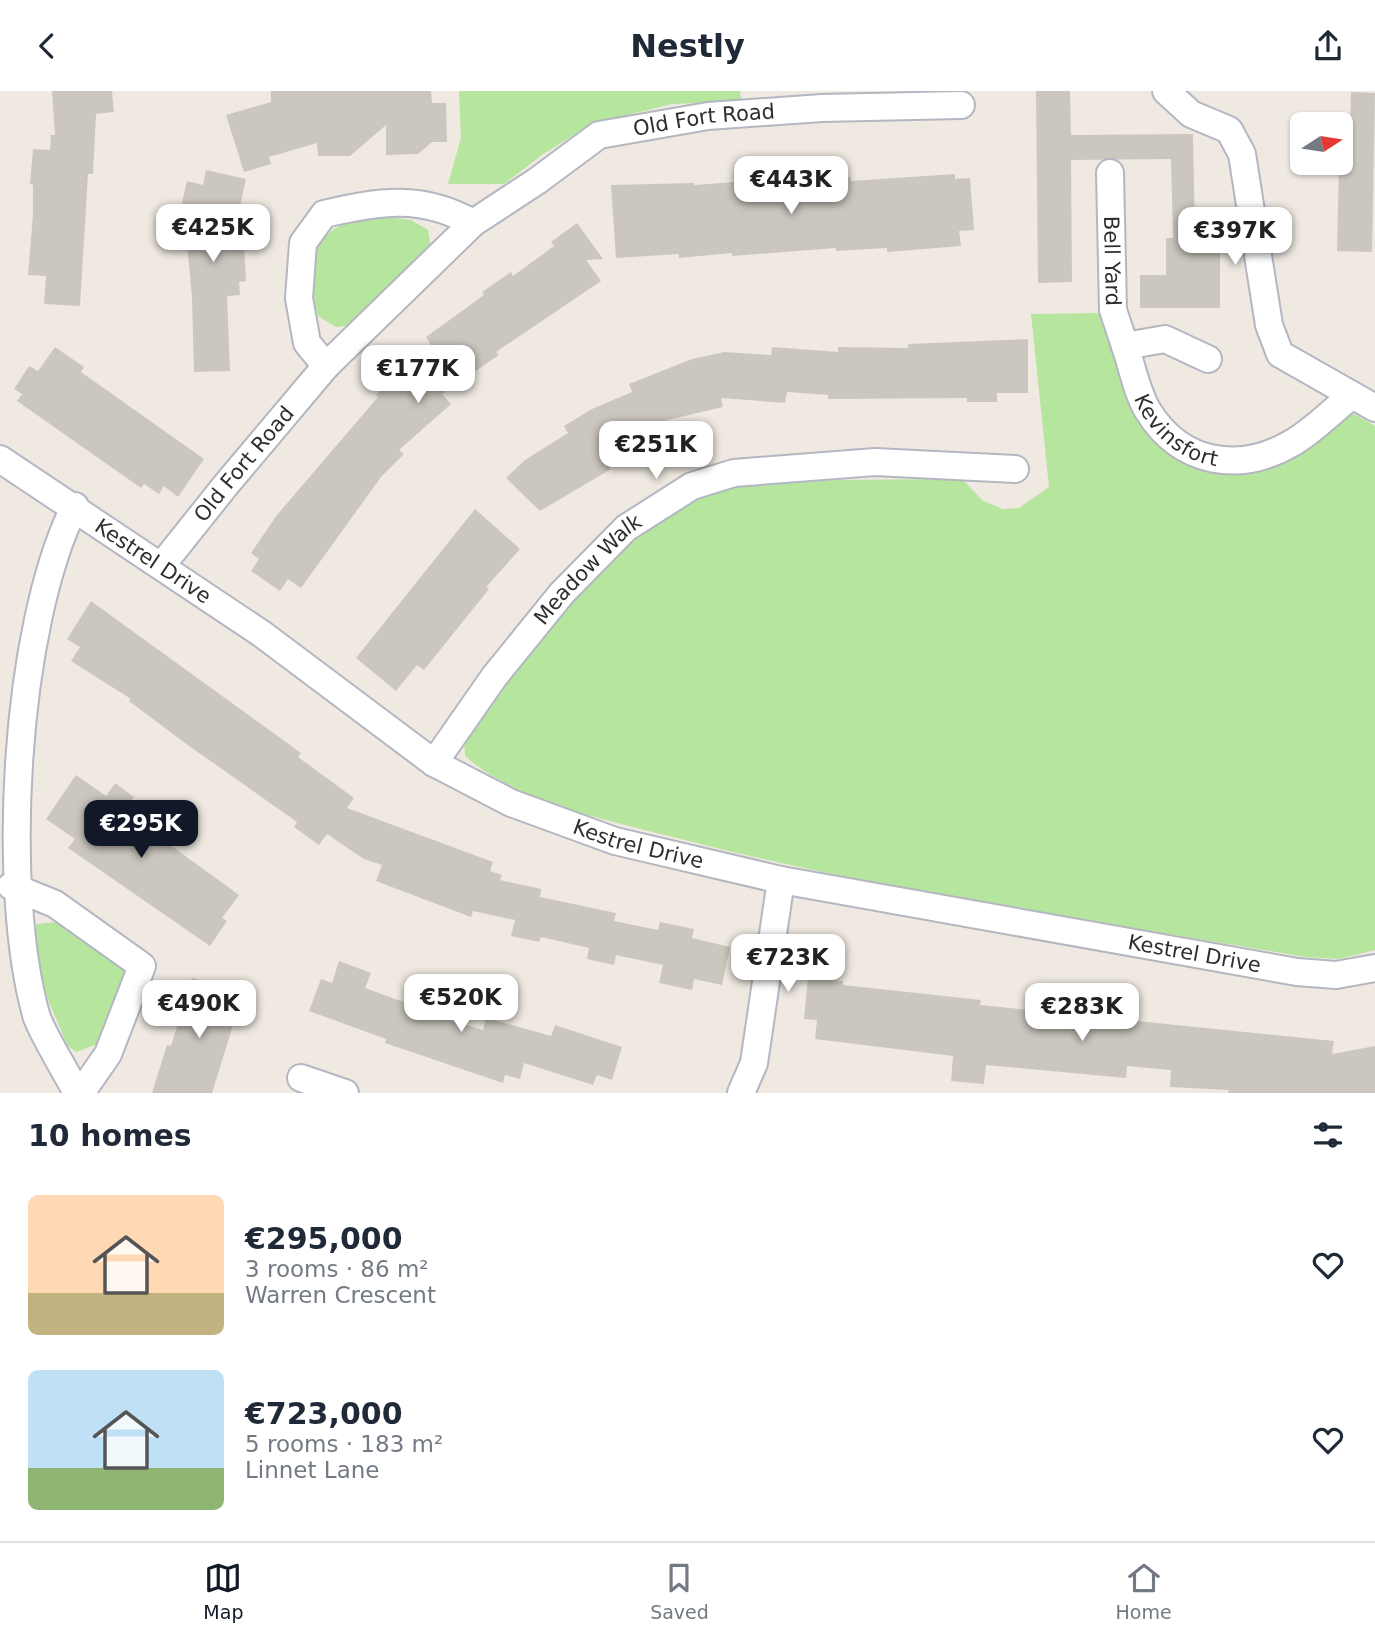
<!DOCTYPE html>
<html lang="en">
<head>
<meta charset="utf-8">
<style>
  body { margin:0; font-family:"DejaVu Sans",sans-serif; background:#f2f2f3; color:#1f2937; height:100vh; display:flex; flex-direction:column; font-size:26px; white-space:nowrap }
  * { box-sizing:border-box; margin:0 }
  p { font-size:23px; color:#747a83 }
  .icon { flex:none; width:38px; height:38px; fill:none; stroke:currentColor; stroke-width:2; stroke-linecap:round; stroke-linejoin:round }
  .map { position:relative; height:1002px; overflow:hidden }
  .side { display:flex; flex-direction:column; background:#fff; flex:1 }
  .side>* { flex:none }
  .needle { width:46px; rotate:78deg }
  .controls { position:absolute; left:1290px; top:21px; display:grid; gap:14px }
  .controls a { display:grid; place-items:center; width:63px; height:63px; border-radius:10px; background:#fff; box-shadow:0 2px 5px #0004; font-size:35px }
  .price { position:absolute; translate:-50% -60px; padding:0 16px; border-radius:14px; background:#fff; color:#222; font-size:23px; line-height:46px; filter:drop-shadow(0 2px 4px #0008) }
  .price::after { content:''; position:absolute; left:50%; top:42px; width:21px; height:16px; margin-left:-10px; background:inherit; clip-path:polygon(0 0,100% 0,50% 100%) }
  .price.active { background:#111827; color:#fff }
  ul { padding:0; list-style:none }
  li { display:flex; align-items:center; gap:21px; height:175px; padding:0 28px }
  li span { display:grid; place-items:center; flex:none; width:196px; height:140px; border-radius:10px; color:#555 }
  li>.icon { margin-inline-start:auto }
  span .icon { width:84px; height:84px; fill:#fffc; stroke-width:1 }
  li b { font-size:30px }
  h2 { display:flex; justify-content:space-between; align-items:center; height:84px; padding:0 28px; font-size:30px }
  header { display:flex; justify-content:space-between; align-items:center; height:91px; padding:0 28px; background:#fff; font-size:32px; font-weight:700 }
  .dock { display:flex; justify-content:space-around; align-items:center; height:98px; border-top:2px solid #e0e1e3; background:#fff; font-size:19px; color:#747a83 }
  .dock a { display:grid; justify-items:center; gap:4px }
  .dock .active { color:#111827 }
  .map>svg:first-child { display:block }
  .green { fill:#b6e59e }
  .building { fill:#cbc7bf }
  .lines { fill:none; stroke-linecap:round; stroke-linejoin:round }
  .minor-casing { stroke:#b4b7c1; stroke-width:30 }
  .minor { stroke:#fff; stroke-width:26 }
  .labels { text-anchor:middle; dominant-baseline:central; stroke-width:5; stroke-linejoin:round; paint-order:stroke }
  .street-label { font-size:21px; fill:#2e2e2e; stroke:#fff }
</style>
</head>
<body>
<header><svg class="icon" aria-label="back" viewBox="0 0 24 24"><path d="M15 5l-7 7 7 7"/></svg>Nestly<svg class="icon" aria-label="share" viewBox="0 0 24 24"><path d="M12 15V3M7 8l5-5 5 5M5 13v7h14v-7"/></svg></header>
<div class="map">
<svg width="1375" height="1002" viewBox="0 0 1375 1002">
  <rect width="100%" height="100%" fill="#efe9e1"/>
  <path class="green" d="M 459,0 L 740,0 L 741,10 L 672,13 L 591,33 L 542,64 L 504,93 L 448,93 L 461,47 Z
    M 384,125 L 411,129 L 428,139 L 431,156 L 353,234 L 336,236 L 318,225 C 303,162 314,130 384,125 Z
    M 1101,222 L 1133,311 L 1153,350 L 1178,370 L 1217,380 L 1243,382 L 1284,368 L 1342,324 L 1354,323 L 1375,335 L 1375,859 L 1339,868 L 1305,866 C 1091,829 875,799 665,744 C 599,727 516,710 465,665 L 464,649 L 548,537 L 590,489 L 654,430 L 693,404 L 747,395 L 835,389 L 946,388 L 964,390 L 983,410 L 1003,418 L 1019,417 L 1049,396 L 1031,223 Z
    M 56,831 L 115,867 L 125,878 L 105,940 L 97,953 L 76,961 L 67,954 C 56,924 22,861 37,833 Z"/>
  <path class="building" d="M 52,0 L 112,0 L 114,21 L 96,23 L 93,83 L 88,83 L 80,215 L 44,213 L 46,185 L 28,184 L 33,124 L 33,94 L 30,93 L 33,58 L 50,59 L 51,44 L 55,44 Z
    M 271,0 L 431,0 L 432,12 L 446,12 L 447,51 L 432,51 L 418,63 L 386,64 L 386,34 L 350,65 L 318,65 L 317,52 L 269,66 L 271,73 L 244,81 L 226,24 L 271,11 Z
    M 1036,0 L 1070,0 L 1071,44 L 1193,43 L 1195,147 L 1220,148 L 1220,217 L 1140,217 L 1140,184 L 1166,184 L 1166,147 L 1173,147 L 1171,68 L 1071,69 L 1072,191 L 1038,192 Z
    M 1351,1 L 1375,2 L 1372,161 L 1337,160 L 1339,73 L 1349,73 Z
    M 206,79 L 246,88 L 231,156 L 244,155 L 246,190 L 239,191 L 240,204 L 227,205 L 230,280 L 194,281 L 192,207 L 186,141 L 189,127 L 179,125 L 187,90 L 203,94 Z
    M 955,83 L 955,88 L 970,87 L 974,139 L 959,140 L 961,155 L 887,161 L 887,157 L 836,160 L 836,157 L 732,165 L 732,162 L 679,167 L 679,163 L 616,167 L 611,94 L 694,92 L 694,94 L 799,86 L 799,89 L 850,86 L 851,90 Z
    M 577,132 L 603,168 L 586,169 L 601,190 L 496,261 L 499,264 L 442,303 L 451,313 L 399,359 L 404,363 L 381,386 L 301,497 L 288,488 L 280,500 L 251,480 L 259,468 L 251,462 L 277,424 L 378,306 L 376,304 L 431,254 L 426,246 L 484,204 L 482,201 L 511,181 L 513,185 L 554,155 L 551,151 Z
    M 1028,248 L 1028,302 L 997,302 L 997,311 L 967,311 L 967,307 L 828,308 L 828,304 L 787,301 L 785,312 L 721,307 L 723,316 L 663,330 L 668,343 L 605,368 L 611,378 L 540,420 L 506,387 L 525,369 L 568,342 L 564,335 L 592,318 L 632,301 L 629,293 L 692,268 L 724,261 L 771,264 L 772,256 L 838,261 L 838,256 L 908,257 L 908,253 Z
    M 55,256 L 84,276 L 81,281 L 204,368 L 178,406 L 164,395 L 159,403 L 144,393 L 141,397 L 17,310 L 22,303 L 14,298 L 29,275 L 38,280 Z
    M 475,418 L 520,458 L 486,496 L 489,498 L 424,579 L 417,574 L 396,600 L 356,567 Z
    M 91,510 L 301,662 L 298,666 L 354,707 L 347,717 L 493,771 L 490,780 L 502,784 L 500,789 L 541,798 L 540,806 L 616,822 L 614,830 L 658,839 L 660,831 L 694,838 L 692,847 L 730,856 L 722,894 L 694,888 L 692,899 L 659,892 L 663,874 L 616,864 L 614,874 L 587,868 L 589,857 L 541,846 L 539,851 L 511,845 L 515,829 L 473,820 L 471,826 L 376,790 L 382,774 L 364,768 L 327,743 L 319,754 L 294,736 L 297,731 L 185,652 L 129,610 L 131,608 L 71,570 L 80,556 L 67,548 Z
    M 76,684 L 106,705 L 115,692 L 134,706 L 121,724 L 157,750 L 159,746 L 239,804 L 222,827 L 227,830 L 210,855 L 68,757 L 75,748 L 46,728 Z
    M 339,870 L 371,882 L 365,897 L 409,913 L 413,900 L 445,910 L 440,926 L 483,939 L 486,927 L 551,945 L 555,934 L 622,956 L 612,989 L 597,984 L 593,994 L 524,972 L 520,988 L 505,984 L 503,992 L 385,952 L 386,948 L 309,920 L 321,888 L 332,892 Z
    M 192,887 L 243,902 L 212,1002 L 152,1002 L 167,954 L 171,955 Z
    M 808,887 L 843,890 L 843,894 L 981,909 L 980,914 L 1334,950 L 1332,963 L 1375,955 L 1375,1002 L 1228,1002 L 1229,999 L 1170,996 L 1171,979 L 1127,975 L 1126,987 L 986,974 L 984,993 L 951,990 L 953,965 L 815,948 L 817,929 L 804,928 Z"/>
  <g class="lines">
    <g class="minor-casing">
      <g id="minor">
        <path d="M 1166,0 L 1191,23 L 1229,39 L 1242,63 L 1269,234 L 1280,263 L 1375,317"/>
        <path id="s1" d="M 1110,82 L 1113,219 L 1125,255"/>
        <path id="s2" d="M 1208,268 L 1165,248 L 1125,255 C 1132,275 1137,302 1148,320 C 1181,373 1239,383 1292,352 C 1313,340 1332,320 1351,305"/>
        <path d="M 326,275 L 307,252 L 299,207 L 303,152 L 324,123 C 380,110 421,103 473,132"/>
        <path id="s3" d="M 0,368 L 262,543 L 434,672 L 511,712 L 615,750 L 781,789 L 1297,881 L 1336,884 L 1375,877"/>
        <path d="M 75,415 C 14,536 0,800 37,927 C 48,953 64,977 77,1002"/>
        <path id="s4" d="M 162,474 L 225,395 L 326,275 L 473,132 L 537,90 L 599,44 L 708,25 L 822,17 L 961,14"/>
        <path id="s5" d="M 434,672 L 494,586 L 562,502 L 626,437 L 692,395 L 734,382 L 875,371 L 1015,378"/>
        <path d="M 11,795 L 55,813 L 142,875 L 108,963 L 81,1002"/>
        <path d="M 301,987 L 345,1002"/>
        <path d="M 741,1002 L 754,972 L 781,789"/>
      </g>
    </g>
    <use href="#minor" class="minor"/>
  </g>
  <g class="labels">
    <g class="street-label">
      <text stroke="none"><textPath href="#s4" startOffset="723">Old Fort Road</textPath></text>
      <text stroke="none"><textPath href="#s1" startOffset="88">Bell Yard</textPath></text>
      <text stroke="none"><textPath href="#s2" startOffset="192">Kevinsfort</textPath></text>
      <text stroke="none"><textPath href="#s4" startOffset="130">Old Fort Road</textPath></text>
      <text stroke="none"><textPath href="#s3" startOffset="184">Kestrel Drive</textPath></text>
      <text stroke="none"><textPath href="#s5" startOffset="248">Meadow Walk</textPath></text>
      <text stroke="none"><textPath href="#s3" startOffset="751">Kestrel Drive</textPath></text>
      <text stroke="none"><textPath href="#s3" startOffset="1318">Kestrel Drive</textPath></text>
    </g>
  </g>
</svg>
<div class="controls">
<a><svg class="needle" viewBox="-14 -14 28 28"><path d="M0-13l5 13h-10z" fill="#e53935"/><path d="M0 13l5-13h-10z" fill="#747a83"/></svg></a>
</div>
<b class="price" style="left:791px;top:125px">€443K</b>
<b class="price" style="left:213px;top:173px">€425K</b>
<b class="price" style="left:1235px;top:176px">€397K</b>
<b class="price" style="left:418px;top:314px">€177K</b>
<b class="price" style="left:656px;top:390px">€251K</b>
<b class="price active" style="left:141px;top:769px">€295K</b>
<b class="price" style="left:788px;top:903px">€723K</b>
<b class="price" style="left:461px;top:943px">€520K</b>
<b class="price" style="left:199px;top:949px">€490K</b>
<b class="price" style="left:1082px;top:952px">€283K</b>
</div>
<section class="side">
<h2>10 homes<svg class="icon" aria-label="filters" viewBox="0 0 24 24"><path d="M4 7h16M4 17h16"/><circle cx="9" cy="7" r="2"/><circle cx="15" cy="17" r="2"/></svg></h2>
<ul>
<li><span style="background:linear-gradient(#ffd9b3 70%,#c2b280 0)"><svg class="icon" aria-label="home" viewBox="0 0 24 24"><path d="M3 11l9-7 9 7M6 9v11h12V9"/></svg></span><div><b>€295,000</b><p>3 rooms · 86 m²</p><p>Warren Crescent</p></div><svg class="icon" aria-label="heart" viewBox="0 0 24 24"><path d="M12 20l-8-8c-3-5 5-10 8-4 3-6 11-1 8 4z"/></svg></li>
<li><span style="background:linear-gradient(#bfe0f5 70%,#8fb573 0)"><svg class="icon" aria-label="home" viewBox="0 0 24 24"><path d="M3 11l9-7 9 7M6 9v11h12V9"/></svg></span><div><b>€723,000</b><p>5 rooms · 183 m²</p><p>Linnet Lane</p></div><svg class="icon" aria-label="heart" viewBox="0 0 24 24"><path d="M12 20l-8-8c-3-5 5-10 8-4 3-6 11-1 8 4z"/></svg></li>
</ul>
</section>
<nav class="dock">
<a class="active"><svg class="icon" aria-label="map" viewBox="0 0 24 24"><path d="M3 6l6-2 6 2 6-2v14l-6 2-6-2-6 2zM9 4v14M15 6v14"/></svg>Map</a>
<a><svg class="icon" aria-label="saved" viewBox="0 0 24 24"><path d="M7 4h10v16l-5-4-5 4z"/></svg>Saved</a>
<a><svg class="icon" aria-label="home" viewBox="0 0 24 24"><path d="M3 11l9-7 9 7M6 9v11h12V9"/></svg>Home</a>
</nav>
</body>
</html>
